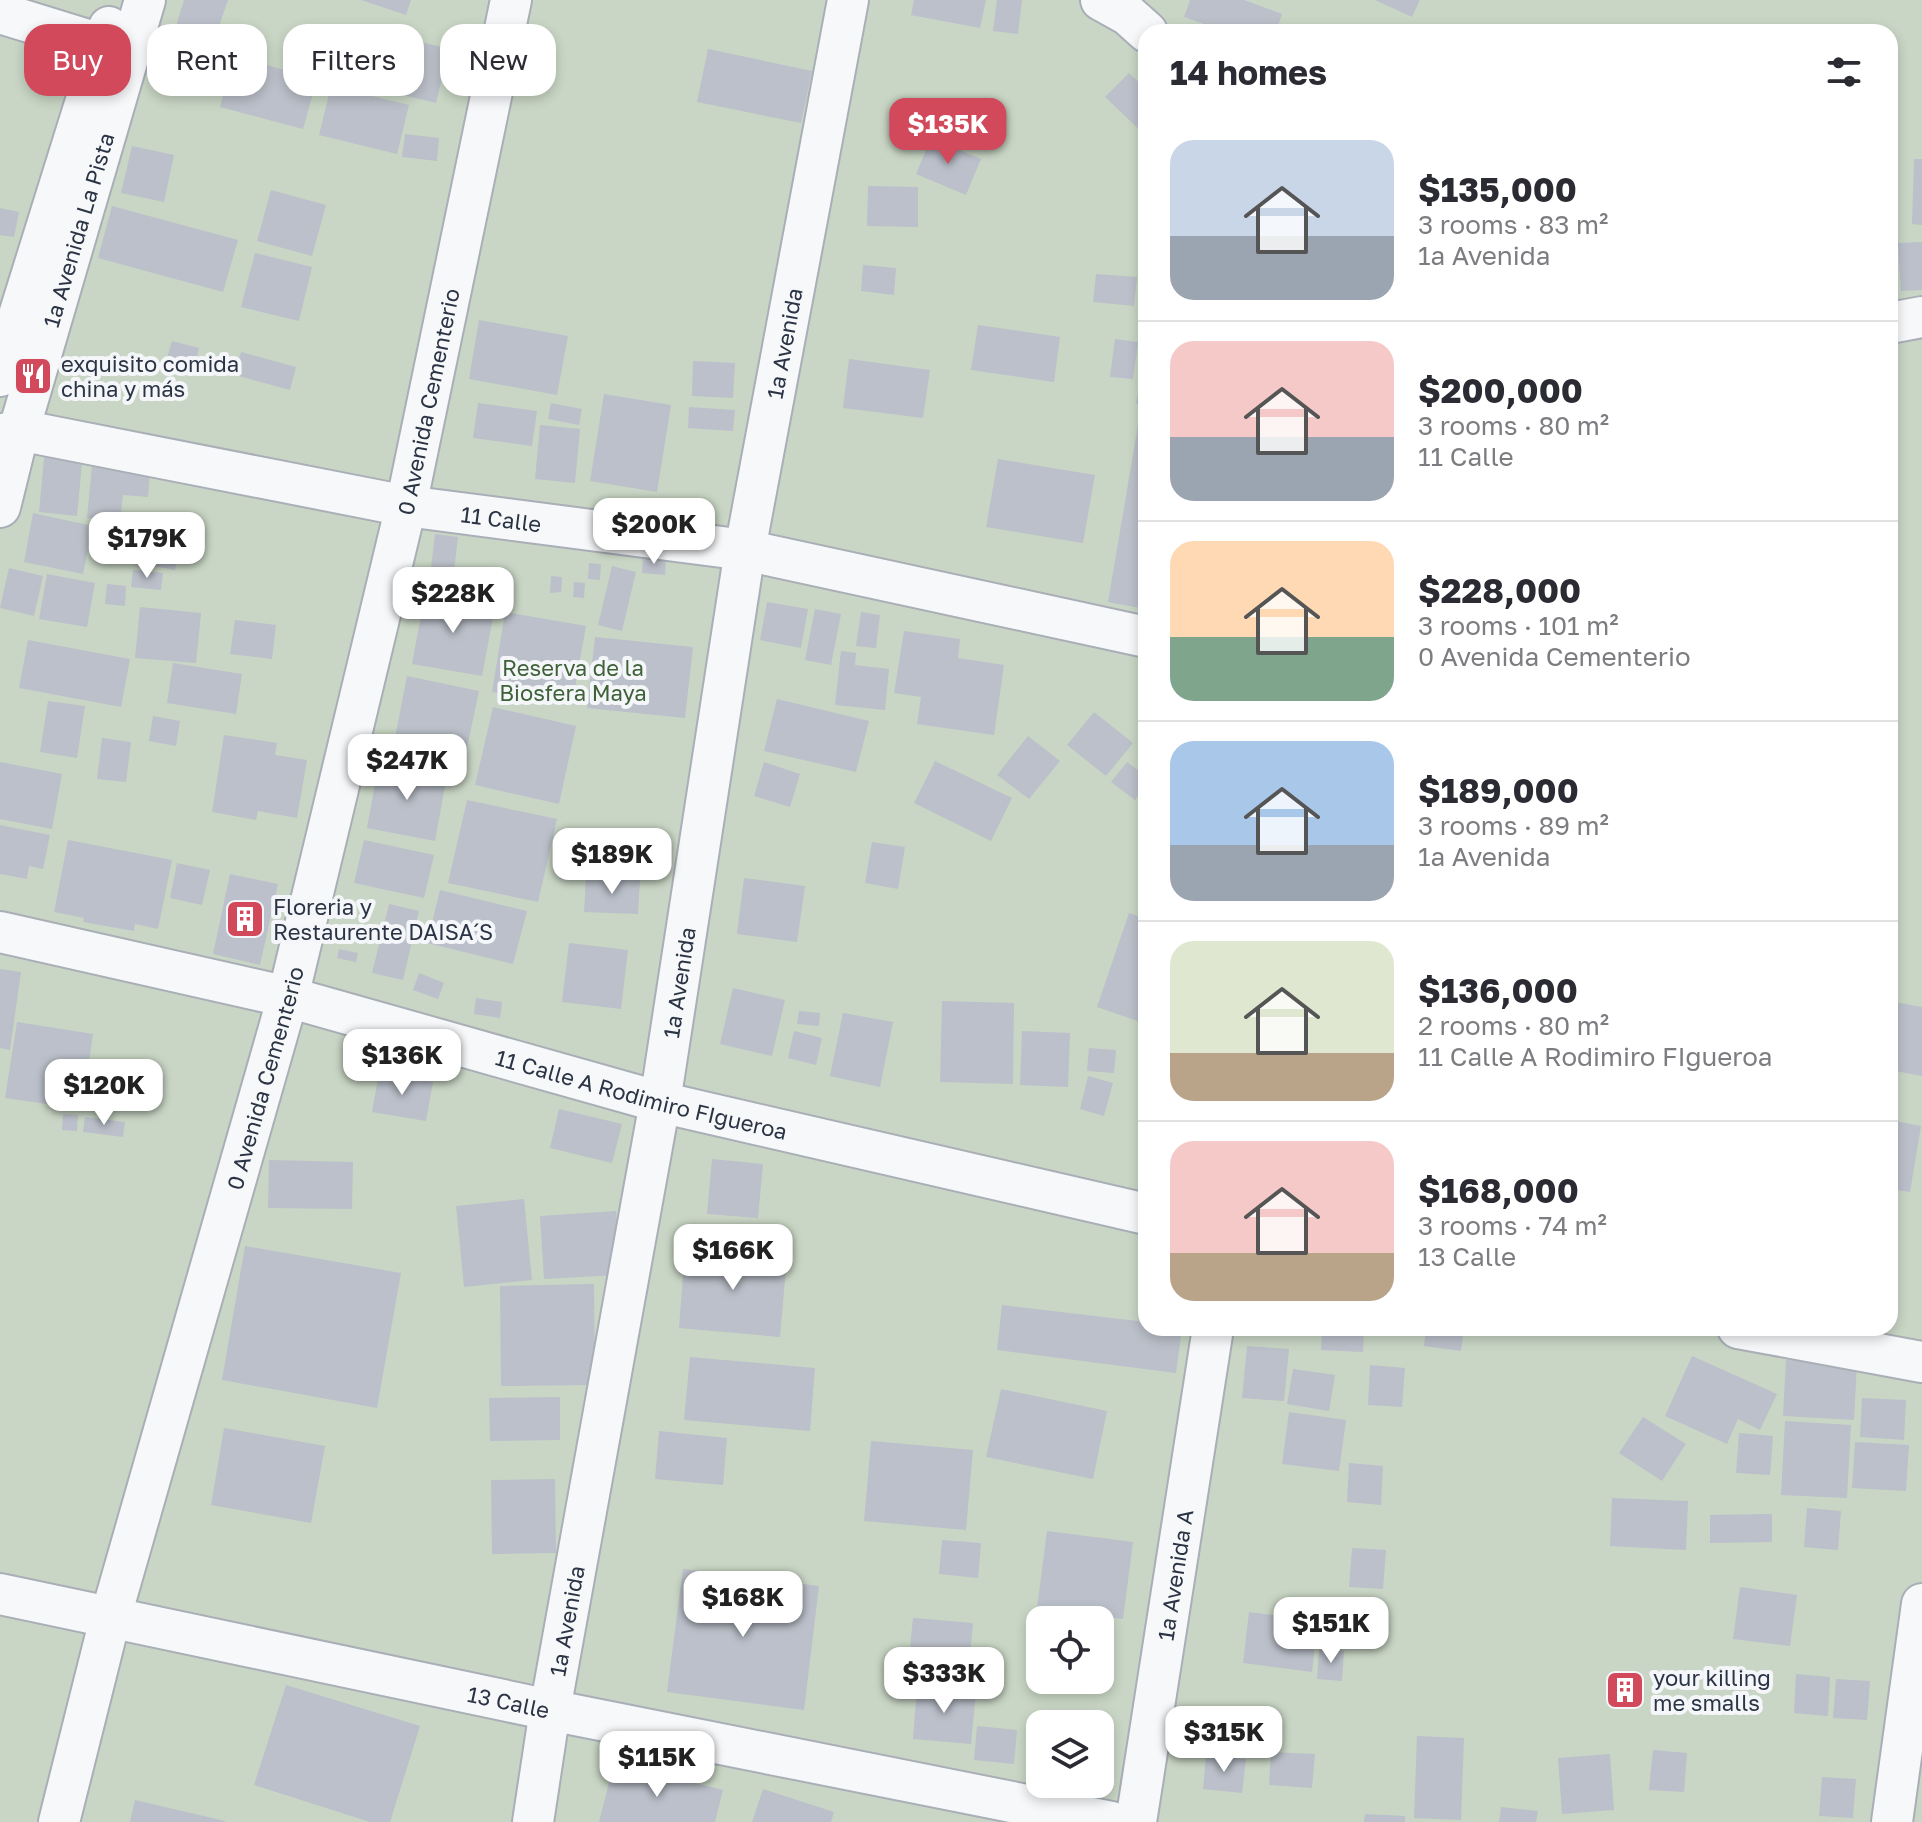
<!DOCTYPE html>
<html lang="en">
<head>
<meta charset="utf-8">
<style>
  body { margin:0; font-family:"Golos Text",sans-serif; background:#f7f7f7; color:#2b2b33; height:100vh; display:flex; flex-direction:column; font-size:30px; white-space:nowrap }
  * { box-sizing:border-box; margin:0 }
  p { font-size:26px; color:#7c7c81 }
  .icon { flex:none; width:44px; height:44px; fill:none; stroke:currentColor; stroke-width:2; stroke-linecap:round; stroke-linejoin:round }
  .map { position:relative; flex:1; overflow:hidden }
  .sheet { position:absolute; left:1138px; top:24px; width:760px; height:1312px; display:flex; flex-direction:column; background:#fff; border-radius:24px; box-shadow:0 4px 12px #0003 }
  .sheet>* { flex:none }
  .banner { position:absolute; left:24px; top:24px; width:760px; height:72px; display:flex; gap:16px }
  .fabs { position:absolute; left:1026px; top:1606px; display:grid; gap:16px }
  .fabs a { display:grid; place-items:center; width:88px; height:88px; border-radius:16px; background:#fff; box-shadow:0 4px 12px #0003; font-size:40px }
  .price { position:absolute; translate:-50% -68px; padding:0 18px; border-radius:16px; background:#fff; color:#222; font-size:26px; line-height:52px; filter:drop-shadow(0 2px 4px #0008) }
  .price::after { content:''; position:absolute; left:50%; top:48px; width:24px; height:18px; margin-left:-12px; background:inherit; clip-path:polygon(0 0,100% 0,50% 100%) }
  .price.active { background:#d1495b; color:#fff }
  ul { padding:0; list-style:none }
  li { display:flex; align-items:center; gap:24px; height:200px; padding:0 32px }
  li+li { border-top:2px solid #e1e1e2 }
  li span { display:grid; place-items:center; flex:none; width:224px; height:160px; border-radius:24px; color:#555 }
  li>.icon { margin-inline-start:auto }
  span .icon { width:96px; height:96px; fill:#fffc; stroke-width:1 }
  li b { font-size:34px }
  h2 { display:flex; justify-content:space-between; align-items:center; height:96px; padding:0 32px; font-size:34px }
  .pill { padding:0 28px; border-radius:24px; background:#fff; box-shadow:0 4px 12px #0003; font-size:28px; line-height:72px }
  .pill.active { background:#d1495b; color:#fff }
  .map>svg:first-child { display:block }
  .green { fill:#c9d6c5; fill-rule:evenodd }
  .building { fill:#bbc0ca }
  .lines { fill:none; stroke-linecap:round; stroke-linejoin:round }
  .minor-casing { stroke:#a9aeb7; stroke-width:44 }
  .minor { stroke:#f7f8fa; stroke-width:40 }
  .labels { text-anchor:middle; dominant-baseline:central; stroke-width:8; stroke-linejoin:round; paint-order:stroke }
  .street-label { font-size:22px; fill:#2b3445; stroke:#f4f6f9 }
  .poi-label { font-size:22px; fill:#2b3445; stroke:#f4f6f9; text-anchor:start }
  .park-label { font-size:22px; fill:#3f6138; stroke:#f4f6f9 }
</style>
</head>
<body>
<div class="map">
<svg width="1922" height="1822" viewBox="0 0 1922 1822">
  <rect width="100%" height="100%" fill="#e4e7ec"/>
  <path class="green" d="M 0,0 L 1922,0 L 1922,1822 L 0,1822 ZM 1146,32 L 1890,32 L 1890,1328 L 1146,1328 ZM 1040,1620 L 1100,1620 L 1100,1680 L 1040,1680 ZM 1040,1724 L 1100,1724 L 1100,1784 L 1040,1784 Z"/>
  <path class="building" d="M 184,0 L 228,0 L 214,41 L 175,29 Z
    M 361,0 L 411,0 L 406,15 Z
    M 914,0 L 986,0 L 980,28 L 911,15 Z
    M 997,0 L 1022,0 L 1018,34 L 993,31 Z
    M 1190,0 L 1244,0 L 1282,14 L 1276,32 L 1227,32 L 1184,17 Z
    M 1375,0 L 1420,0 L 1412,17 Z
    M 370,29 L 449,49 L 436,103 L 357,84 Z
    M 708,49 L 812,71 L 801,123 L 697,102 Z
    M 234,56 L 317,79 L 303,129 L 220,107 Z
    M 1129,73 L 1146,89 L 1146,136 L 1105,97 Z
    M 331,86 L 409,105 L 397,154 L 319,135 Z
    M 405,134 L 439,138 L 437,161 L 402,157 Z
    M 931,138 L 981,159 L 966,195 L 916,174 Z
    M 132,146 L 174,155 L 164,202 L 121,193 Z
    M 1914,159 L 1922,159 L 1922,225 L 1912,224 Z
    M 868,186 L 918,187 L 918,227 L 867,226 Z
    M 271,190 L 326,205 L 312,256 L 257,241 Z
    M 112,206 L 238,240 L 223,292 L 98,258 Z
    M 0,208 L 19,212 L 14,237 L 0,235 Z
    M 1922,242 L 1922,290 L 1901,291 L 1898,243 Z
    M 255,253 L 312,267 L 299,321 L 241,307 Z
    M 863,265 L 896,268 L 894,295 L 861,291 Z
    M 1096,274 L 1137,277 L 1134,306 L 1093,302 Z
    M 479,320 L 568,336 L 557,395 L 469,379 Z
    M 978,325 L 1060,337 L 1054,382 L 971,370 Z
    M 1115,339 L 1138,342 L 1133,379 L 1110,377 Z
    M 172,341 L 199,348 L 193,372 L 165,364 Z
    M 241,352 L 296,367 L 290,390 L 235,375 Z
    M 849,359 L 930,370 L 923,418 L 843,408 Z
    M 693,361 L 735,363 L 733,398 L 692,396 Z
    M 1145,366 L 1146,366 L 1146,406 L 1136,403 Z
    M 604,394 L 671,405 L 657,492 L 590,481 Z
    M 478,403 L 537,411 L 532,446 L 473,438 Z
    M 551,403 L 582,409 L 579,425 L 548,419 Z
    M 689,407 L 735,410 L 733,431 L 688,428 Z
    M 1139,419 L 1146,420 L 1146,609 L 1108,602 Z
    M 540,425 L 580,429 L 575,483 L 535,479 Z
    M 45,448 L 83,452 L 77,516 L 39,512 Z
    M 93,455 L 151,461 L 148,497 L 123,495 L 120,521 L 87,518 Z
    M 998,459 L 1095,475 L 1083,543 L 986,527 Z
    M 33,513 L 93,526 L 83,574 L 24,562 Z
    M 109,534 L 179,547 L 175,570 L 105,557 Z
    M 435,534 L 458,537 L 453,579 L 430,577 Z
    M 643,556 L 666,558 L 665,575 L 642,573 Z
    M 589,563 L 601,564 L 600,580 L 588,579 Z
    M 612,566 L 636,572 L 622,631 L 598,625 Z
    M 9,568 L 43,576 L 34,616 L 0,608 Z
    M 133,570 L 163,573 L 161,590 L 131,587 Z
    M 47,574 L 95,583 L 87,627 L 39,619 Z
    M 551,576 L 562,577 L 561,592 L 550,593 Z
    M 574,582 L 585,583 L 584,598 L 573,597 Z
    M 107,584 L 126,586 L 125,606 L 105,604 Z
    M 425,594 L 495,607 L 482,676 L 412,664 Z
    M 767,602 L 808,609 L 801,648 L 760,640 Z
    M 140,607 L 201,613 L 196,663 L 135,658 Z
    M 815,609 L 841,614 L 831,665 L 805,660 Z
    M 505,612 L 586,626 L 572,705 L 492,692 Z
    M 861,612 L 880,615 L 876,648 L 856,646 Z
    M 235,620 L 276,625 L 272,659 L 230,654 Z
    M 904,631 L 960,639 L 958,658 L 1004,665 L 994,735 L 917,724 L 921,697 L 894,693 Z
    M 595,637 L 693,647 L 685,718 L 587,708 Z
    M 28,640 L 130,659 L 121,707 L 19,688 Z
    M 841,651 L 856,653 L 855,665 L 889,669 L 885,710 L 835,705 Z
    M 173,663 L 242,674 L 236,714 L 167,703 Z
    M 407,676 L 479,691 L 464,762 L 393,748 Z
    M 777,699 L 869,721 L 856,772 L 764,751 Z
    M 48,701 L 85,706 L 77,758 L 40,752 Z
    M 493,707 L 576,726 L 559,804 L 475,785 Z
    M 1094,712 L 1133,743 L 1106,776 L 1067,745 Z
    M 153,716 L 180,721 L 176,746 L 149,741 Z
    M 224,735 L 277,743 L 275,755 L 307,760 L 297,818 L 258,811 L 256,820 L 212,812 Z
    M 1028,736 L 1060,761 L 1029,799 L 997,775 Z
    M 102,738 L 131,742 L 126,782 L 97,779 Z
    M 935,761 L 1012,798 L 991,841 L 914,803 Z
    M 0,762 L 62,774 L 52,829 L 0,819 Z
    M 379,762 L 447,775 L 435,841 L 367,828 Z
    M 764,762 L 800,774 L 790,807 L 754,796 Z
    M 1127,762 L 1146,776 L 1146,785 L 1135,800 L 1111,782 Z
    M 467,800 L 557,819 L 538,902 L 448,883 Z
    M 0,825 L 50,835 L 43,869 L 29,866 L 27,879 L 0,874 Z
    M 68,840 L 172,860 L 158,929 L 135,924 L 134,931 L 83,922 L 84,918 L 54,912 Z
    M 364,840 L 434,855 L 424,898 L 354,883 Z
    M 872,842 L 905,847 L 898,889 L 865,883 Z
    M 177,863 L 210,870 L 202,905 L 170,898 Z
    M 230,874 L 278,884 L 260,965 L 213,954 Z
    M 586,877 L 640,880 L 638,914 L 584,912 Z
    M 744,878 L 805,886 L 797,942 L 737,934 Z
    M 440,890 L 527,911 L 513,964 L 427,943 Z
    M 389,904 L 419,911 L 403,980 L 372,973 Z
    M 1129,913 L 1146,919 L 1146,1024 L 1097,1007 Z
    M 569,943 L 628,950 L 621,1009 L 562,1002 Z
    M 339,949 L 358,953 L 356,962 L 337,958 Z
    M 0,969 L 21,972 L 10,1050 L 0,1048 Z
    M 419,973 L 444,983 L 438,999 L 413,990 Z
    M 733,988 L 785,1000 L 772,1056 L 720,1044 Z
    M 476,998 L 502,1002 L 500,1018 L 474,1014 Z
    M 942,1001 L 1014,1003 L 1013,1084 L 940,1082 Z
    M 1890,1001 L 1922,1007 L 1922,1076 L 1890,1070 Z
    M 799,1011 L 820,1013 L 819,1026 L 797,1024 Z
    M 843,1013 L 893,1022 L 880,1087 L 830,1076 Z
    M 17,1022 L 93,1034 L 82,1109 L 5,1098 Z
    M 794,1031 L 822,1038 L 816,1065 L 788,1058 Z
    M 1022,1031 L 1070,1033 L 1068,1087 L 1020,1085 Z
    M 1089,1048 L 1116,1050 L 1114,1073 L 1087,1071 Z
    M 379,1073 L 433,1082 L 426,1121 L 372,1112 Z
    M 1088,1076 L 1113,1083 L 1104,1116 L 1080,1109 Z
    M 559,1109 L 622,1124 L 612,1163 L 550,1148 Z
    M 63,1114 L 78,1115 L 77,1131 L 62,1130 Z
    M 85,1117 L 125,1122 L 123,1137 L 83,1132 Z
    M 1890,1120 L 1921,1126 L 1910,1192 L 1890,1189 Z
    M 712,1159 L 763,1164 L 758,1218 L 707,1214 Z
    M 269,1160 L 353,1162 L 352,1209 L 268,1208 Z
    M 524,1199 L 532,1280 L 464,1287 L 456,1206 Z
    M 616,1211 L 619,1275 L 544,1279 L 540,1216 Z
    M 245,1246 L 401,1273 L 377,1408 L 222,1380 Z
    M 685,1248 L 787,1257 L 780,1337 L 679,1328 Z
    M 594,1284 L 595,1385 L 501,1386 L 500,1286 Z
    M 1002,1305 L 1146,1322 L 1146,1328 L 1182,1328 L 1176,1373 L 997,1350 Z
    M 1322,1328 L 1364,1328 L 1363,1352 L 1321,1350 Z
    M 1426,1328 L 1464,1328 L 1461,1351 L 1424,1346 Z
    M 1247,1346 L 1289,1349 L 1284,1401 L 1242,1398 Z
    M 1692,1356 L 1777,1394 L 1760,1430 L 1738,1419 L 1727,1444 L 1665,1416 Z
    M 690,1357 L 815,1368 L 810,1431 L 684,1420 Z
    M 1786,1360 L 1857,1364 L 1854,1420 L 1783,1416 Z
    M 1370,1365 L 1405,1368 L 1402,1407 L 1368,1405 Z
    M 1293,1369 L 1335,1375 L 1329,1411 L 1287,1404 Z
    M 1001,1389 L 1107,1411 L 1093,1479 L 986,1457 Z
    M 560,1397 L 560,1440 L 490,1441 L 489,1398 Z
    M 1862,1398 L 1906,1400 L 1904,1440 L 1860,1437 Z
    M 1289,1412 L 1346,1420 L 1339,1471 L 1282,1464 Z
    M 1643,1417 L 1686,1444 L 1662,1481 L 1619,1453 Z
    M 1785,1421 L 1851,1425 L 1847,1498 L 1781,1495 Z
    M 224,1428 L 325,1446 L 311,1523 L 211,1505 Z
    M 659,1431 L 727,1438 L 723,1485 L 655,1479 Z
    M 1739,1433 L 1773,1436 L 1770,1475 L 1736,1473 Z
    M 871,1441 L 973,1450 L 966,1530 L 864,1521 Z
    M 1855,1442 L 1909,1445 L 1906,1491 L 1852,1488 Z
    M 1349,1463 L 1383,1466 L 1381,1505 L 1347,1502 Z
    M 555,1479 L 556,1553 L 492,1554 L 491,1480 Z
    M 1612,1498 L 1688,1501 L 1686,1550 L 1610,1546 Z
    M 1807,1508 L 1841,1511 L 1838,1550 L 1804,1547 Z
    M 1772,1514 L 1772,1542 L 1710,1543 L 1710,1515 Z
    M 1047,1531 L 1133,1542 L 1123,1619 L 1037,1608 Z
    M 942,1540 L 981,1543 L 978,1578 L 939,1574 Z
    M 1352,1548 L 1386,1550 L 1383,1589 L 1349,1587 Z
    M 683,1569 L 819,1586 L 804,1710 L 667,1692 Z
    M 1740,1587 L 1797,1595 L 1790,1646 L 1733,1639 Z
    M 1249,1612 L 1318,1621 L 1312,1672 L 1243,1663 Z
    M 913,1618 L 973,1623 L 967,1684 L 907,1678 Z
    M 1319,1650 L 1344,1651 L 1342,1681 L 1317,1679 Z
    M 1796,1674 L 1830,1677 L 1828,1716 L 1794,1713 Z
    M 1836,1679 L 1870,1681 L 1867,1720 L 1833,1718 Z
    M 1618,1683 L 1633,1684 L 1632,1698 L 1616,1696 Z
    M 286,1685 L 420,1726 L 390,1822 L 370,1822 L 254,1785 Z
    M 917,1687 L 976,1692 L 971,1744 L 913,1739 Z
    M 977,1726 L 1017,1730 L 1014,1764 L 974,1760 Z
    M 1417,1736 L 1464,1738 L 1461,1820 L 1414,1818 Z
    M 1653,1750 L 1687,1753 L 1684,1792 L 1649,1790 Z
    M 1271,1752 L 1315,1754 L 1312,1788 L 1269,1785 Z
    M 1610,1754 L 1614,1810 L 1562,1814 L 1558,1758 Z
    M 1206,1755 L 1246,1759 L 1242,1793 L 1203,1789 Z
    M 614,1763 L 723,1790 L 715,1822 L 599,1822 Z
    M 1822,1777 L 1856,1779 L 1853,1818 L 1819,1816 Z
    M 763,1789 L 834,1812 L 831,1822 L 752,1822 Z
    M 135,1800 L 225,1821 L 225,1822 L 130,1822 Z
    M 1501,1807 L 1538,1811 L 1536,1822 L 1499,1822 Z
    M 1365,1814 L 1405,1816 L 1405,1822 L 1364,1822 Z"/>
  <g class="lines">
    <g class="minor-casing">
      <g id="minor">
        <path d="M 1101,0 L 1128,15 L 1147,32"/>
        <path d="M 0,13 L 130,53"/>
        <path d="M 1890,323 L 1922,317"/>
        <path d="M 0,376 L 109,27"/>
        <path id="s1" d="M 0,435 L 19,430 L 406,506 L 745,550 L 1146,637"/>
        <path id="s2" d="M 0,507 L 19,430 L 145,0"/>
        <path id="s3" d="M 0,932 L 288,997 L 660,1102 L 1146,1214"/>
        <path d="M 1738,1328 L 1922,1362"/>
        <path id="s4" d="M 0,1594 L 550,1710 L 1112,1822"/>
        <path id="s5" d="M 59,1822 L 110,1619 L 288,997 L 406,506 L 511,0"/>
        <path id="s6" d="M 533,1822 L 550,1710 L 660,1102 L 745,550 L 848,0"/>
        <path id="s7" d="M 1136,1822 L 1213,1328"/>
        <path d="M 1892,1822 L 1922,1604"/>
      </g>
    </g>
    <use href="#minor" class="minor"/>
  </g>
  <defs>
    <g id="restaurant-square" transform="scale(2)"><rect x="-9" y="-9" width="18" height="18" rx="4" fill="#d1495b" stroke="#f4f6f9"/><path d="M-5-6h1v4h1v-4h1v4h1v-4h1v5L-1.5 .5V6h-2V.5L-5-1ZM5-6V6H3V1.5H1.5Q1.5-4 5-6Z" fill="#fff"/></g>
    <g id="building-square" transform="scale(2)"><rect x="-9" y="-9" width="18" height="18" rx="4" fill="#d1495b" stroke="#f4f6f9"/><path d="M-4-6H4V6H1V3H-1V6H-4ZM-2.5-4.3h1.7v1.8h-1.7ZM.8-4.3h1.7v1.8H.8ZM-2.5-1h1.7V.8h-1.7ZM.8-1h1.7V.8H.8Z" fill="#fff"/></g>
  </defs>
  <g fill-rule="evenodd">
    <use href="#restaurant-square" x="33" y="376"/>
    <use href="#building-square" x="245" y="919"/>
    <use href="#building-square" x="1625" y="1690"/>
  </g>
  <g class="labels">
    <g class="street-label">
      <text stroke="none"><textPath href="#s2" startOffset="288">1a Avenida La Pista</textPath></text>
      <text stroke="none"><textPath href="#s6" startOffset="1500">1a Avenida</textPath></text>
      <text stroke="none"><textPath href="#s5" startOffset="1468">0 Avenida Cementerio</textPath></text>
      <text stroke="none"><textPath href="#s1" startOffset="510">11 Calle</textPath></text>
      <text stroke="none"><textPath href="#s6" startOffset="852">1a Avenida</textPath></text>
      <text stroke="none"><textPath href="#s5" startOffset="772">0 Avenida Cementerio</textPath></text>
      <text stroke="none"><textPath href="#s3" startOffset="662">11 Calle A Rodimiro FIgueroa</textPath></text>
      <text stroke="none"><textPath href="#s7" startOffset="250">1a Avenida A</textPath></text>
      <text stroke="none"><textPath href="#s6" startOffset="204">1a Avenida</textPath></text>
      <text stroke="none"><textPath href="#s4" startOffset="520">13 Calle</textPath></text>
    </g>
    <g class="poi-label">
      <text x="61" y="363">exquisito comida<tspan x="61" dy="25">china y más</tspan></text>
      <text x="273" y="906">Floreria y<tspan x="273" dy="25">Restaurente DAISA´S</tspan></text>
      <text x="1653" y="1677">your killing<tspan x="1653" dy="25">me smalls</tspan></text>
    </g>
    <g class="park-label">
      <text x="573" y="667">Reserva de la<tspan x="573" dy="25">Biosfera Maya</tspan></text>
    </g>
  </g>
</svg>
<div class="fabs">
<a><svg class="icon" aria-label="locate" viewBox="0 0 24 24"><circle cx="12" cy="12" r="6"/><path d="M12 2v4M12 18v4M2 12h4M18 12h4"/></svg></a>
<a><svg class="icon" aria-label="layers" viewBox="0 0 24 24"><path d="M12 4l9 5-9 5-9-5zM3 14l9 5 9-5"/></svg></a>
</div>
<b class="price active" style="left:948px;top:166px">$135K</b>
<b class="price" style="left:654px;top:566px">$200K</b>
<b class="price" style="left:147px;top:580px">$179K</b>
<b class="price" style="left:453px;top:635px">$228K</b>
<b class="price" style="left:407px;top:802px">$247K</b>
<b class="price" style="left:612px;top:896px">$189K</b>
<b class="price" style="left:402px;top:1097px">$136K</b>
<b class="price" style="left:104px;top:1127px">$120K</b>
<b class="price" style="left:733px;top:1292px">$166K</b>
<b class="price" style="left:743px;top:1639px">$168K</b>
<b class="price" style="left:1331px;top:1665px">$151K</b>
<b class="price" style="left:944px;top:1715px">$333K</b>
<b class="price" style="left:1224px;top:1774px">$315K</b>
<b class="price" style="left:657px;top:1799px">$115K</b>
<div class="banner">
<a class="pill active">Buy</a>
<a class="pill">Rent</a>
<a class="pill">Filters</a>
<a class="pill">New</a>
</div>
<section class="sheet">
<h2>14 homes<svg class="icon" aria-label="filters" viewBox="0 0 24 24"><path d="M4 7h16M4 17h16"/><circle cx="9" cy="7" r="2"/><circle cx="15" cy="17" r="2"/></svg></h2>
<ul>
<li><span style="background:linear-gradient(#c9d6e8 60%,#9aa5b1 0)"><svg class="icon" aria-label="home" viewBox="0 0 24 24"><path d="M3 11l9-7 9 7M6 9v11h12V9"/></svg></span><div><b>$135,000</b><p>3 rooms · 83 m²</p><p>1a Avenida</p></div></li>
<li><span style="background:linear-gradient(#f6c9c9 60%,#9aa5b1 0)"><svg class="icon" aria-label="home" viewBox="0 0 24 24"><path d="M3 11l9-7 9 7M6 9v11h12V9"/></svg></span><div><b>$200,000</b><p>3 rooms · 80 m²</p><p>11 Calle</p></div></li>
<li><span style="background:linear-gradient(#ffd9b3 60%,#7fa58c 0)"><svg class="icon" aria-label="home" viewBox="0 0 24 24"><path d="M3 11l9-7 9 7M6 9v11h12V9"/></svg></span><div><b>$228,000</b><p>3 rooms · 101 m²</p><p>0 Avenida Cementerio</p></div></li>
<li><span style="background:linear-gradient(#a9c7e8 65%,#9aa5b1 0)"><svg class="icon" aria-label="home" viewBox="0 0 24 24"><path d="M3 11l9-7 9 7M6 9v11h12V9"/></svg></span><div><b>$189,000</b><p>3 rooms · 89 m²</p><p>1a Avenida</p></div></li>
<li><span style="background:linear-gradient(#dfe7d0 70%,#b9a48a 0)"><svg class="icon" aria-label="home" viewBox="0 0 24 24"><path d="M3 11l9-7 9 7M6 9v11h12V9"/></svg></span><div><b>$136,000</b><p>2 rooms · 80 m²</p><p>11 Calle A Rodimiro FIgueroa</p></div></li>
<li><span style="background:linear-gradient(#f6c9c9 70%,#b9a48a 0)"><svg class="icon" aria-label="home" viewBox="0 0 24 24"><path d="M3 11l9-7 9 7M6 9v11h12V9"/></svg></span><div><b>$168,000</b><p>3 rooms · 74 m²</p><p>13 Calle</p></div></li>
</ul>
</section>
</div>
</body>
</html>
